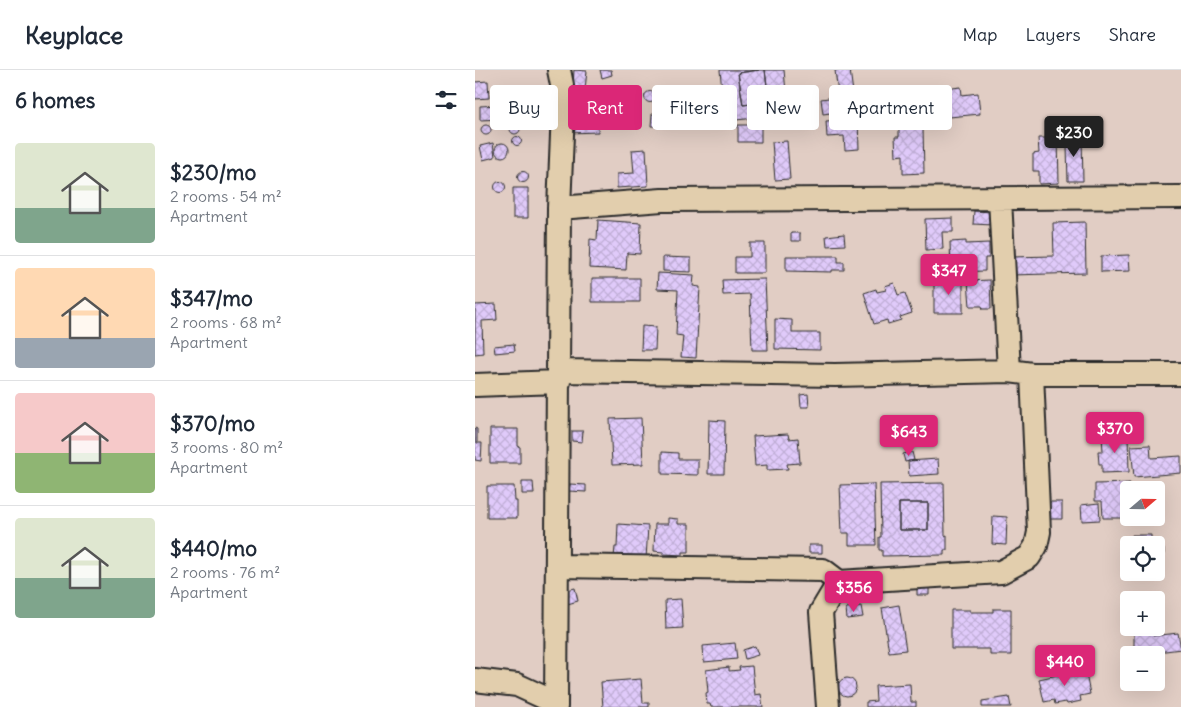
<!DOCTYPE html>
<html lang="en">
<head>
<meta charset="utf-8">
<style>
  body { margin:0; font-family:Delius,sans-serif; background:#f2f2f3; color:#1f2937; height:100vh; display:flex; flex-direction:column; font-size:19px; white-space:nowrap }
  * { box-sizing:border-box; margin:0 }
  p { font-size:16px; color:#747a83 }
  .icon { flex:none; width:28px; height:28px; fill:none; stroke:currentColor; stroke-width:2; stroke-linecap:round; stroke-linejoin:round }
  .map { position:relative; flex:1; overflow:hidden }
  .panel { display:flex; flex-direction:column; background:#fff; width:475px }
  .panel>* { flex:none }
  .hud { position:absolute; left:15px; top:15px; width:475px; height:45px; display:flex; gap:10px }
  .needle { width:32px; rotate:70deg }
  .fabs { position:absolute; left:645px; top:411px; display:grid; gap:10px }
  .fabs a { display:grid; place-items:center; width:45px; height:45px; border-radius:5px; background:#fff; box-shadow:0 5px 20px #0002; font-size:25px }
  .price { position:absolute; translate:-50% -42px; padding:0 11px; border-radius:5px; background:#db2777; color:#fff; font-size:16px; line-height:32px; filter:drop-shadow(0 1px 2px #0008) }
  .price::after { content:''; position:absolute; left:50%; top:30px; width:15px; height:11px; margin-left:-8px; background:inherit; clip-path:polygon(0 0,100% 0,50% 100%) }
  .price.on { background:#222; color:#fff }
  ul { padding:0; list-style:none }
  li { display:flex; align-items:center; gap:15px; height:125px; padding:0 15px }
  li+li { border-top:1px solid #e0e1e3 }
  li span { display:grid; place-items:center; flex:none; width:140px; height:100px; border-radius:5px; color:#555 }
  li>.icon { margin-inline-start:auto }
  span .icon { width:60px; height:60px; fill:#fffc; stroke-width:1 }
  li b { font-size:21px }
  h2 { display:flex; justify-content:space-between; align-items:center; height:60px; padding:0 15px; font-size:21px }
  .pill { padding:0 18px; border-radius:5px; background:#fff; box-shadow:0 5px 20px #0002; font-size:18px; line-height:45px }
  .pill.on { background:#db2777; color:#fff }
  header { display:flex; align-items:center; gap:30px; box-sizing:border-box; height:70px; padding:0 25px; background:#fff; border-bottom:1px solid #e0e1e3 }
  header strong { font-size:24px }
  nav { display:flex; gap:28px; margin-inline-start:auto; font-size:18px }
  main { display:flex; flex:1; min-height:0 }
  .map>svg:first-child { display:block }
  .building { fill:url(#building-cross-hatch); stroke:#2b2b2b; fill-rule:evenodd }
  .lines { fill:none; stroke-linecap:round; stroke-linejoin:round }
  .minor-casing { stroke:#2b2b2b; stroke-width:26 }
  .minor { stroke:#e2cead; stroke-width:22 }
</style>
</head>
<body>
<header>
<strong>Keyplace</strong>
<nav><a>Map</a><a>Layers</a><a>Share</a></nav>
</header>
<main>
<section class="panel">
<h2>6 homes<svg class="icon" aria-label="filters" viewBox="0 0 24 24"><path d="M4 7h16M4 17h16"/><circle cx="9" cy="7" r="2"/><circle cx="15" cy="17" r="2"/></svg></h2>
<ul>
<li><span style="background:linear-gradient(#dfe7d0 65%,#7fa58c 0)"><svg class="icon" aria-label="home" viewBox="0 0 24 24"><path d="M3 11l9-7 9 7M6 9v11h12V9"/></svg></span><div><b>$230/mo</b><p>2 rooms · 54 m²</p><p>Apartment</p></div></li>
<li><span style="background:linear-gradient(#ffd9b3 70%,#9aa5b1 0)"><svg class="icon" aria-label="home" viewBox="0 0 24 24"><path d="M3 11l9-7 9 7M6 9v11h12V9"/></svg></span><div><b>$347/mo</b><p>2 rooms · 68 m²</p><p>Apartment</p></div></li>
<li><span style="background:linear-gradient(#f6c9c9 60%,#8fb573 0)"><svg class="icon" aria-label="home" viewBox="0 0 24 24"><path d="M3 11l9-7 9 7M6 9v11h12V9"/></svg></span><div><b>$370/mo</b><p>3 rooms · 80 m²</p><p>Apartment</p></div></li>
<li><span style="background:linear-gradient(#dfe7d0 60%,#7fa58c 0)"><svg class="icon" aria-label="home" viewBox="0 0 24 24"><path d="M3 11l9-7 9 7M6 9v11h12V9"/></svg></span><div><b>$440/mo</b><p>2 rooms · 76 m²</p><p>Apartment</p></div></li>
</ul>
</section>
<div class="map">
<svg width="706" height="637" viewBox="0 0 706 637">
  <defs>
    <pattern id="building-cross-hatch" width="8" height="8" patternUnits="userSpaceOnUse" patternTransform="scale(1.25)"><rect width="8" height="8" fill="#e0cafa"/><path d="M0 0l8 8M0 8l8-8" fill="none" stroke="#c0aed6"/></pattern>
  </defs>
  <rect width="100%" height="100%" fill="#e1cdc4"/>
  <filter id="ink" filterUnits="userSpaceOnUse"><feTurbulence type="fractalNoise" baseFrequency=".02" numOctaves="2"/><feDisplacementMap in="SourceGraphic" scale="10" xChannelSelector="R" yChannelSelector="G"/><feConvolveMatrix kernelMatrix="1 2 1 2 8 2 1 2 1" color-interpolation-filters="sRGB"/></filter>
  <g filter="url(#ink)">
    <path class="building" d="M 99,0 L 112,1 L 110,19 L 98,18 Z
      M 125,0 L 136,0 L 137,5 L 127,8 Z
      M 245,0 L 284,0 L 263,3 L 268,35 L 294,32 L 290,0 L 309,0 L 313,45 L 250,51 Z
      M 284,0 L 290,0 L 294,32 L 268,35 L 263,3 Z
      M 360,0 L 375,0 L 379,30 L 364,32 Z
      M 13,11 L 14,28 L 0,29 L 0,12 Z
      M 486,17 L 487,25 L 503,23 L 505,44 L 454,49 L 451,21 Z
      M193.5 23a5.5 5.5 0 1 1 11 0a5.5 5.5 0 1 1-11 0Z
      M169.5 27a5.5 5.5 0 1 1 11 0a5.5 5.5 0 1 1-11 0Z
      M 361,27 L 363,42 L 348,44 L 346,29 Z
      M 404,31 L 436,32 L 436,49 L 403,48 Z
      M 25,35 L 26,49 L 5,50 L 5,36 Z
      M 123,38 L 123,62 L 95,63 L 94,39 Z
      M 177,44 L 203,46 L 203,57 L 176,56 Z
      M27 50a5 5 0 1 1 10 0a5 5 0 1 1-10 0Z
      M 383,49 L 384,79 L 370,80 L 369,66 L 352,67 L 351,51 Z
      M35 59a5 5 0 1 1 10 0a5 5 0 1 1-10 0Z
      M 263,55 L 286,55 L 286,72 L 263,72 Z
      M6 60a5 5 0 1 1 10 0a5 5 0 1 1-10 0Z
      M 424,58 L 448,58 L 449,103 L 428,104 L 428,85 L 421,86 L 420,67 L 424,67 Z
      M37.5 71a4.5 4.5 0 1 1 9 0a4.5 4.5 0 1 1-9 0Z
      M 563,68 L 583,68 L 584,113 L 564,114 L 564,101 L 558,101 L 558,84 L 564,83 Z
      M 585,68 L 607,68 L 608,111 L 593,111 L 592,77 L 585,77 Z
      M 312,71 L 315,109 L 300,110 L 297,72 Z
      M 18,73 L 20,87 L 8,90 L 5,76 Z
      M20 80a7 7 0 1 1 14 0a7 7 0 1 1-14 0Z
      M 171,79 L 173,116 L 142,118 L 142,104 L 159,103 L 157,80 Z
      M42.5 107a5.5 5.5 0 1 1 11 0a5.5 5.5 0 1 1-11 0Z
      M19.5 117a5.5 5.5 0 1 1 11 0a5.5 5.5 0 1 1-11 0Z
      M 38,118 L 53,118 L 53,148 L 38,148 Z
      M 499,141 L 518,142 L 518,155 L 498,154 Z
      M 478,148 L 478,162 L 467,162 L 468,179 L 451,180 L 450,149 Z
      M 123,150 L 166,153 L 165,184 L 152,183 L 151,200 L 114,198 L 115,169 L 122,170 Z
      M 610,152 L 611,203 L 536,205 L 536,187 L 579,186 L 578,153 Z
      M 316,163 L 325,163 L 325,171 L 316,171 Z
      M 369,164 L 370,175 L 352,176 L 351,166 Z
      M 491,171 L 491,174 L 514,173 L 514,188 L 510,188 L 510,201 L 476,202 L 475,172 Z
      M 275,173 L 290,173 L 290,203 L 260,203 L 260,187 L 275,187 Z
      M 654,185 L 655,201 L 626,202 L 626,186 Z
      M 311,186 L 363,186 L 363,192 L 369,192 L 369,200 L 357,200 L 357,202 L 311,201 Z
      M 188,187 L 216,188 L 216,202 L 188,201 Z
      M 183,203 L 219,205 L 218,216 L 225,217 L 221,288 L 206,287 L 208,266 L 201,265 L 203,220 L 182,219 Z
      M 117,208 L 165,208 L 165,232 L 117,232 Z
      M 290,209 L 293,280 L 277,280 L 275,224 L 248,225 L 247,210 Z
      M 459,210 L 488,210 L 488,243 L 459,243 Z
      M 515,210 L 516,239 L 508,239 L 507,236 L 495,236 L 493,211 Z
      M 419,213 L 423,225 L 430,223 L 437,243 L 425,247 L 426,250 L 413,254 L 412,250 L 399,254 L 389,223 L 401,219 L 402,222 L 411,220 L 410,216 Z
      M 21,234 L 22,250 L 7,251 L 8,283 L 0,284 L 0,235 Z
      M 300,249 L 317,250 L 317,263 L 345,263 L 345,280 L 300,279 Z
      M 167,256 L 181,257 L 180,280 L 166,280 Z
      M 39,274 L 40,281 L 20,283 L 19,276 Z
      M 333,324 L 334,337 L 326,337 L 325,325 Z
      M 166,348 L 168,394 L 137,395 L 135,349 Z
      M 234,350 L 250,351 L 249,404 L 233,404 Z
      M 0,358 L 2,359 L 2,373 L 7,373 L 6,391 L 0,390 Z
      M 15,359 L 43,359 L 43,376 L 45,377 L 45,393 L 15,393 Z
      M 97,361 L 108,361 L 107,372 L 97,371 Z
      M 449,363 L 450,372 L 433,373 L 433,364 Z
      M 313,364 L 314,369 L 323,368 L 325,393 L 312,394 L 313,399 L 292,400 L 292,395 L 280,396 L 278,366 Z
      M 653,365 L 654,402 L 627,403 L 627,394 L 624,394 L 623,381 L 628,381 L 627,366 Z
      M 675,375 L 676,388 L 706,386 L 706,403 L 659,407 L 656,376 Z
      M 187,382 L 203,383 L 203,389 L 223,389 L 223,405 L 187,404 Z
      M 437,382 L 439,390 L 430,392 L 428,384 Z
      M 463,389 L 464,404 L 434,406 L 433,391 Z
      M 47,412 L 58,412 L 59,424 L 47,424 Z
      M 469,413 L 470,466 L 472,465 L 472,480 L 469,480 L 469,485 L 407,486 L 407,480 L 404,480 L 404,467 L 406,467 L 405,414 ZM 424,433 L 453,433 L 453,460 L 424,460 Z
      M 655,413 L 654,448 L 656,448 L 628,448 L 627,431 L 620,431 L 620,414 Z
      M 95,414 L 111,415 L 111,422 L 94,421 Z
      M 399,414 L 401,475 L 374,475 L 374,463 L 367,463 L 365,415 Z
      M 12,416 L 39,416 L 40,431 L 42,431 L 42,448 L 12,448 Z
      M 573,432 L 587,432 L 587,449 L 573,449 Z
      M 424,433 L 453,433 L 453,460 L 424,460 Z
      M 624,433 L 625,450 L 607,451 L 606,435 Z
      M 518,446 L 532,447 L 531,475 L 517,474 Z
      M 193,448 L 203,449 L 203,454 L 214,454 L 214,482 L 208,482 L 208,485 L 188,484 L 188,482 L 179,481 L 180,454 L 193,454 Z
      M 143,454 L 173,456 L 171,489 L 139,487 L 140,477 L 142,477 Z
      M 657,465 L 676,465 L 676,475 L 657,475 Z
      M 334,475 L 347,475 L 347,483 L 334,483 Z
      M 681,479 L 689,479 L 689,496 L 681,496 Z
      M 442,517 L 454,517 L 454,525 L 442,525 Z
      M 100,518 L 103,531 L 89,535 L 85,522 Z
      M 206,529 L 208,558 L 191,559 L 190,530 Z
      M 424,535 L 431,580 L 414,582 L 407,538 Z
      M 386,536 L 388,547 L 372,549 L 371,538 Z
      M 518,539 L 536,539 L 536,585 L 515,585 L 515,579 L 476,579 L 476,540 L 495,540 L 495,542 L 518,542 Z
      M 659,558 L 678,558 L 678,566 L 703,563 L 706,579 L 659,585 Z
      M 260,573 L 262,589 L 229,592 L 228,576 Z
      M 280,576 L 283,585 L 270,589 L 268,580 Z
      M 277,596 L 280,625 L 286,624 L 288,637 L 236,637 L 235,634 L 232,634 L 231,623 L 233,622 L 231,600 L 254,597 L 254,601 L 265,600 L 264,597 Z
      M 610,599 L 615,624 L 605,626 L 606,631 L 592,634 L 591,632 L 580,634 L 579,630 L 569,632 L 564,609 Z
      M363 617a9 9 0 1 1 18 0a9 9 0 1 1-18 0Z
      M 166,609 L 168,633 L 174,633 L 174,637 L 128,637 L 126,612 Z
      M 435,614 L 436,632 L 441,632 L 441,637 L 391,637 L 391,632 L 401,631 L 400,616 Z
      M 534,627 L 536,637 L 507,637 L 507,631 Z"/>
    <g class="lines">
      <g class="minor-casing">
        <path id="minor" d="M 525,129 L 534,301
          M 84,138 L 187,130 L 706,127
          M 84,301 L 360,305 L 534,301 L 557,304 L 706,304
          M 0,315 L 84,312
          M 82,496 L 348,500 L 364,512 L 526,502 L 554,487 L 561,476 L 564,462 L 557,304
          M 0,610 L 42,615 L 81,633
          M 81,637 L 84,138 L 88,40 L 87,15 L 84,0
          M 353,637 L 346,542 L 364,512"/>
      </g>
      <use href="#minor" class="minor"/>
    </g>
  </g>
</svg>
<div class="fabs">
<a><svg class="needle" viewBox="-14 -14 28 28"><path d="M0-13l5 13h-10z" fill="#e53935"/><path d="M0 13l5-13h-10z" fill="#747a83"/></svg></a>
<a><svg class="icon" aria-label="locate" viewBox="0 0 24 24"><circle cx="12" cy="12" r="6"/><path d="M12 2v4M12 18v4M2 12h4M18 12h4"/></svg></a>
<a>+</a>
<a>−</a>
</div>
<b class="price on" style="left:599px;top:88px">$230</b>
<b class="price" style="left:474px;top:226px">$347</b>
<b class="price" style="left:640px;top:384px">$370</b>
<b class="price" style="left:434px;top:387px">$643</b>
<b class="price" style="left:379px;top:543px">$356</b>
<b class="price" style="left:590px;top:617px">$440</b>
<div class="hud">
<a class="pill">Buy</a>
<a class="pill on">Rent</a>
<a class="pill">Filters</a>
<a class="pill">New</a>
<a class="pill">Apartment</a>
</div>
</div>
</main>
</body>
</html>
